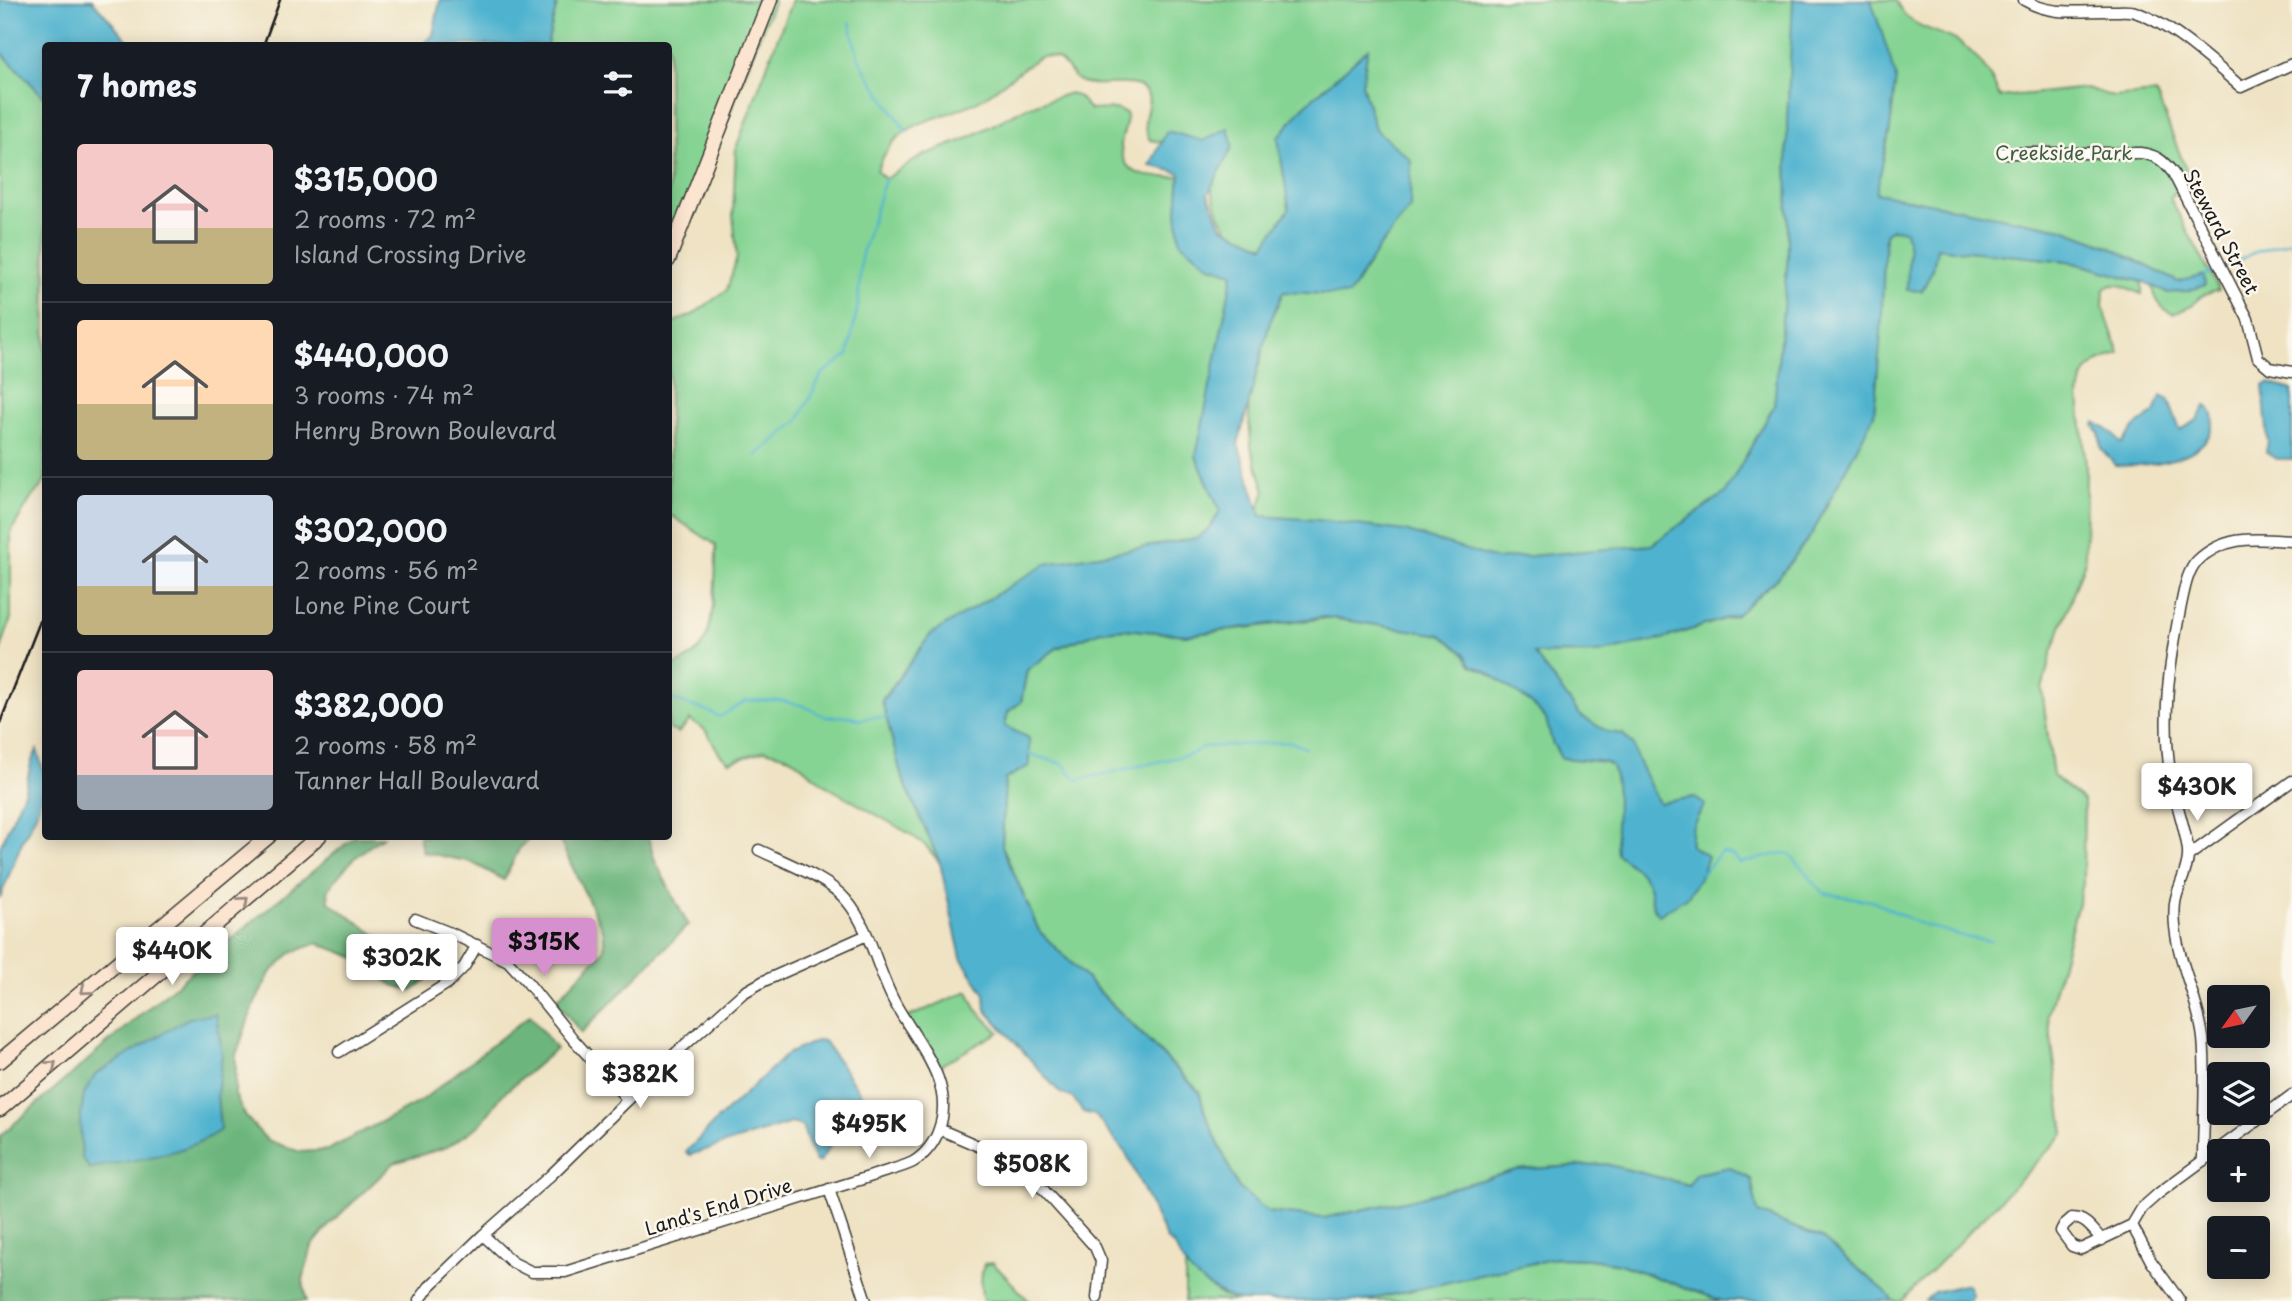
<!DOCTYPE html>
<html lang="en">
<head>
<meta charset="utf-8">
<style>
  body { margin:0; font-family:"Playpen Sans",sans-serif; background:#242831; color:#f1f3f6; height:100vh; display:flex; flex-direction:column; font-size:26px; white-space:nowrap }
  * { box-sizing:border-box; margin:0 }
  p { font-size:23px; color:#9ea1a6 }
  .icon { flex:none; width:38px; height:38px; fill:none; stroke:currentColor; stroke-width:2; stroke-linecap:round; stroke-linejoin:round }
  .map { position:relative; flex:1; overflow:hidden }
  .side { position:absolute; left:42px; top:42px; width:630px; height:798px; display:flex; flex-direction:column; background:#171b24; border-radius:7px; box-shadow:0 4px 18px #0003 }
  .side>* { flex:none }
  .needle { width:46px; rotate:237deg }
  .tools { position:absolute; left:2207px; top:985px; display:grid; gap:14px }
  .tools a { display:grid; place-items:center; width:63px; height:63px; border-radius:7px; background:#171b24; box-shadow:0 4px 18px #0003; font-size:35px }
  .price { position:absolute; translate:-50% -60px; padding:0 16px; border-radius:7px; background:#fff; color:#222; font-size:23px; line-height:46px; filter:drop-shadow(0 2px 4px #0008) }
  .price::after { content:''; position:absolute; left:50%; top:42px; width:21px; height:16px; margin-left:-10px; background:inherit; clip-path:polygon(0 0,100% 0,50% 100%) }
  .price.active { background:#d690ce; color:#111 }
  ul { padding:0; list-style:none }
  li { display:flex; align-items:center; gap:21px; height:175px; padding:0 35px }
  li+li { border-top:2px solid #363941 }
  li span { display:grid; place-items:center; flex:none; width:196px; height:140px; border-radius:7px; color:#555 }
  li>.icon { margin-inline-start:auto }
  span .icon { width:84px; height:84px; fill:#fffc; stroke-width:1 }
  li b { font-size:30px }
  h2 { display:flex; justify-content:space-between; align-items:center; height:84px; padding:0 35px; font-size:30px }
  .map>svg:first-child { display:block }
  .green { fill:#85d493; stroke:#507858; stroke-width:2 }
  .forest { fill:#6cb67d; stroke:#44694c; stroke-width:2 }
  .water { fill:#50b3cf; stroke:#366876; stroke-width:2 }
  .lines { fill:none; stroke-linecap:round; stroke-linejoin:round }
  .stream { stroke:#50b3cf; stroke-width:2.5 }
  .minor-casing { stroke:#3c3a35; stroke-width:13 }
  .secondary-casing { stroke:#3c3a35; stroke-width:17 }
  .minor { stroke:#fff; stroke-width:10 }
  .secondary { stroke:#fce5d0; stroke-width:14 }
  .rail { stroke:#1c1c1c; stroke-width:2.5 }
  .oneway { stroke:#978b7f }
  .labels { text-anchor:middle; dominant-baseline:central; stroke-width:5; stroke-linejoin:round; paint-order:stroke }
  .park-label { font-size:19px; fill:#415c46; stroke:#fbf7ec }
  .street-label { font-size:19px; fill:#1c1c1c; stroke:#fbf7ec }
</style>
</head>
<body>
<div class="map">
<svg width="2292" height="1301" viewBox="0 0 2292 1301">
  <rect width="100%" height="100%" fill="#fbf7ec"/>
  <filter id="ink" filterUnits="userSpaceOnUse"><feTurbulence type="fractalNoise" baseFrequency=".0143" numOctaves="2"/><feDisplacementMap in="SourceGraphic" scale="14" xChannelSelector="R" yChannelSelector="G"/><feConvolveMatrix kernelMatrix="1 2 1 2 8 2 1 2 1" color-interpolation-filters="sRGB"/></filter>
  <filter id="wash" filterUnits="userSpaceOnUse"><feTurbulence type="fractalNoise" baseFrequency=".00686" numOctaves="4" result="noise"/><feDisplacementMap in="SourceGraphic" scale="28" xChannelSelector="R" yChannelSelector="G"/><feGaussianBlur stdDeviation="1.57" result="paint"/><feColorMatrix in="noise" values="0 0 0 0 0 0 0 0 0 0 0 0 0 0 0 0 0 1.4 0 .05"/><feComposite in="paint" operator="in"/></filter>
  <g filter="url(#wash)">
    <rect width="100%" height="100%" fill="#efe3c4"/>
    <path class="green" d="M 558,0 L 774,0 L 686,223 L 669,274 L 668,46 L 546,46 Z
      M 792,0 L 1802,0 L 1782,431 L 1644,588 L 1254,521 L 1265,491 L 1251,447 L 1247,387 L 1270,245 C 1214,248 1212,191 1206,150 L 1150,140 C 1137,118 1154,107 1147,93 C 1139,78 1103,86 1089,84 C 1064,82 1071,52 1040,57 C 1020,69 1003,85 983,98 C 941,124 897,114 877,171 L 885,179 L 922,156 L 966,139 L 1027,107 L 1070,93 L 1079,97 L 1090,110 L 1116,109 L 1126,113 C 1129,125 1121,134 1121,146 C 1122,181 1158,178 1183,176 L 1244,272 L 1196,456 L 1220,511 L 1210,528 L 1197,538 L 931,634 L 882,700 L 901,774 L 940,863 L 926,846 L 910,834 L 828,787 L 790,757 L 765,750 L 729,762 L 720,754 L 705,730 L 690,720 L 678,733 L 669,729 L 668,668 C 681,664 691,658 700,648 C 715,630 716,568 716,545 L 669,514 L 669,324 L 692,315 L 727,290 L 737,257 L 733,214 L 736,148 Z
      M 1867,0 L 1896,0 C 1907,29 1934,28 1957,41 C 1978,54 1991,75 2000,97 L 2087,88 L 2113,97 L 2156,93 L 2188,175 L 2170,198 L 2219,290 L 2201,296 L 2192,306 L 2173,314 C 2161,309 2154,299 2153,285 L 2168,293 L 2178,282 L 2108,246 L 2063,229 L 1875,193 L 1890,129 Z
      M 0,32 L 46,76 L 45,482 L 32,497 L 11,531 L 11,618 L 0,652 Z
      M 1892,229 L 1905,229 L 1909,250 L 1908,275 L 1933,269 L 1936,248 L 2068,261 L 2142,282 L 2142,294 C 2129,290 2116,279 2104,289 L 2103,307 L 2119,353 L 2099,361 L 2088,370 L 2082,379 L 2079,397 L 2086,465 L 2085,561 L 2051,655 L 2042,689 L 2053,776 L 2084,801 L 2083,884 L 2048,1015 L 2064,1134 L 1902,1301 L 1893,1301 L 1885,1291 L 1822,1238 L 1758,1213 L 1751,1179 L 1690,1185 L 1605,1164 L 1516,1170 L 1414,1199 L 1323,1218 L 1267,1212 L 1238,1187 L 1206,1116 L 1199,1091 L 1039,931 L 1002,846 L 1005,779 L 1004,726 L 1008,711 L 1021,702 L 1027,670 L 1057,648 L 1101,631 L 1124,629 L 1187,635 L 1345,616 L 1597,653 L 1662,639 L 1736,615 L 1881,280 L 1885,234 Z
      M 968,991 L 976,1009 L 999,1032 L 934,1069 L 904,1019 Z
      M 1556,1258 L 1590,1259 L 1620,1264 L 1722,1301 L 1364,1301 Z
      M 993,1263 L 1029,1301 L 983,1301 C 980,1288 980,1278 984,1264 Z
      M 1185,1266 L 1222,1296 L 1240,1301 L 1185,1301 Z"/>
    <path class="forest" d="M 354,837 L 383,837 C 358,853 346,865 328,890 L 329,902 L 393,947 L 433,958 L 447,958 L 447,963 L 412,991 L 393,985 L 354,957 L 317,943 L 291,953 L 270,973 L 253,1007 L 236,1055 L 235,1095 L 246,1117 L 267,1140 L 300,1152 L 328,1150 L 421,1101 L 530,1015 L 556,1049 L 503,1094 L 480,1125 L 447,1147 L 394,1163 L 331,1223 L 312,1246 L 303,1280 L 306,1301 L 0,1301 L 0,1136 L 140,1015 Z
      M 419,837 L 419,836 L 531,837 L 520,847 L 504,880 L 471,862 L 423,852 Z
      M 558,837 L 648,837 L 655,861 L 688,925 L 581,1033 L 556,1000 L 604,950 L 604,933 Z"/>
    <path class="water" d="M 0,0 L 92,0 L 132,45 L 46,46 L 45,98 L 0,51 Z
      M 440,0 L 558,0 L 547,45 L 423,45 L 433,35 Z
      M 1793,0 L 1871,0 L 1896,76 L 1890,129 L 1876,193 L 2063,229 L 2108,246 L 2178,282 L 2204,275 L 2205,285 L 2188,291 L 2168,293 L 2147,283 L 2068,261 L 1937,248 L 1933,269 L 1922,291 L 1907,290 L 1909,250 L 1905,230 L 1892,229 L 1885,234 L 1881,334 L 1874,415 L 1812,534 L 1779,577 L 1736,615 L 1662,639 L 1597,653 L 1534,654 L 1581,716 L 1608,732 L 1623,734 L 1633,745 L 1637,759 L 1659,803 L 1694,797 L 1705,805 C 1695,820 1689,828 1691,846 L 1708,856 L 1702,874 L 1688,896 L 1659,915 C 1649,906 1653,893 1647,882 C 1640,869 1628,863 1617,854 C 1613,824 1622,795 1612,766 L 1605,762 L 1561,758 L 1552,742 L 1546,719 L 1532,704 L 1486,671 L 1471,665 L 1465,654 L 1441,635 L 1324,617 L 1187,635 L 1124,629 L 1101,631 L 1057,648 L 1027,670 L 1021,702 L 1008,712 L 1005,726 L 1029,738 L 1029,766 L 1005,779 L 1002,846 L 1039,931 L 1199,1092 L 1206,1116 L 1238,1187 L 1268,1212 L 1323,1218 L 1414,1199 L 1516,1170 L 1605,1164 L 1689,1185 L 1695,1174 L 1729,1167 L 1751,1179 L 1758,1213 L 1822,1238 L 1885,1291 L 1893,1301 L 1722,1301 L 1620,1264 L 1590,1259 L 1556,1258 L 1364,1301 L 1240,1301 C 1222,1296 1196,1281 1185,1265 C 1178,1256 1177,1245 1167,1240 L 1127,1155 L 1095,1115 L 1083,1112 L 1072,1097 L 1060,1093 L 986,1010 L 985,994 L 961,958 L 940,863 L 901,774 L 882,701 L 931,634 L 1046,564 L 1197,538 L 1210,528 L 1220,511 L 1196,456 L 1233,273 L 1210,266 L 1180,242 L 1177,211 L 1180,173 L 1150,165 L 1167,131 L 1203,141 L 1228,128 L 1233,146 L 1208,194 L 1222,227 L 1264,246 L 1289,209 L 1278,138 L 1303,107 L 1368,49 L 1362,84 L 1375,129 L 1411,160 L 1410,208 L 1378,249 L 1349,295 L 1283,292 L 1270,322 L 1238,444 L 1261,516 L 1318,520 L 1405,531 L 1496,559 L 1651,545 L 1725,493 L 1774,406 L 1788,255 L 1787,120 Z
      M 2269,383 L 2292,390 L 2292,459 L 2277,459 L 2266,452 L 2268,441 L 2263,386 Z
      M 2161,396 L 2168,399 L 2180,430 L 2197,420 L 2206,405 C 2212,410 2215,416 2213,424 C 2207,461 2145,467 2115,465 L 2101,448 L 2099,432 L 2094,426 L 2095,422 L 2114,434 L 2119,442 L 2122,443 L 2135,427 L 2155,413 Z
      M 37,750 L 45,776 L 45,785 L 36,814 L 22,842 L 0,898 L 0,847 L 25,790 L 31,763 Z
      M 216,1014 L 222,1054 L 217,1094 L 220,1130 C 184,1156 132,1160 89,1168 L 82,1158 L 80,1121 L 84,1094 L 95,1075 L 185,1020 L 192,1017 Z
      M 818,1040 L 824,1041 L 861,1094 L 863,1102 L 861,1111 L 833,1142 L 820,1161 L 816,1162 L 814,1159 L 802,1126 L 791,1123 L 690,1155 L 686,1152 L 719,1118 L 787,1054 Z
      M 1968,1284 L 1972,1294 L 1969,1301 L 1925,1301 L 1934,1292 Z"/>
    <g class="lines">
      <path class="stream" d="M 850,22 L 857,53 L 863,67 L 907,132
        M 2224,268 L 2253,253 L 2292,241
        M 2204,275 L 2218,271
        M 756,456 L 798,421 L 822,374 L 848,355 L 858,305 L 861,257 L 885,179
        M 668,696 C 684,708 705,706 719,717 L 746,701 L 779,700 L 804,706 L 826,717 L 848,716 L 861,720 L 871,717 L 886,718
        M 1029,754 L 1063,764 L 1077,780 L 1192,754 L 1203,747 L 1292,742 L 1305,748
        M 1702,874 L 1721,852 L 1733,855 L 1740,863 L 1783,853 L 1790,854 L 1823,893 L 1872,901 L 1918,923 L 1969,938 L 1991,941"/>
    </g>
  </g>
  <g filter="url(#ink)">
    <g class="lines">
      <g class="minor-casing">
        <path id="minor" d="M 2024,0 C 2052,17 2083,10 2114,11 C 2120,11 2129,10 2135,12 C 2171,24 2212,62 2241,87 L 2292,64
          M 2002,153 L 2140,153 C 2156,155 2163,160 2173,173 L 2248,319 L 2258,358 L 2270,368 L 2292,372
          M 2188,856 L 2292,781
          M 415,919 L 453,934 L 508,961 L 528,983 L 573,1039 L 628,1100
          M 339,1052 L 448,983 L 464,967 L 477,945
          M 939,1129 L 1020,1164 L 1040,1186 L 1095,1247 L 1101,1261 L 1097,1298
          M 2203,1161 C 2203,1120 2207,1079 2203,1038 C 2198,993 2170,950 2175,903 C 2177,888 2187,873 2188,857 C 2190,841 2174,799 2171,779 C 2161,717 2169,666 2181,605 C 2184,592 2187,571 2197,561 C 2225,534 2257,539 2292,541
          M 829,1189 L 866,1301
          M 2132,1225 L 2142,1208 L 2159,1193 L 2292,1095
          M 2132,1225 L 2151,1261 L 2180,1301
          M 483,1235 L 512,1262 L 532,1272 L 565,1272 L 872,1176 C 885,1171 901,1168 913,1162 C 925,1155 935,1142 939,1129 C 956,1082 916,1042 895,1003 C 877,970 871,930 847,901 C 828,878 786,863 759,850
          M 2102,1240 C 2093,1230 2086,1218 2072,1218 L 2064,1225 L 2061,1231 L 2072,1246 L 2081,1249 L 2132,1225
          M 419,1301 L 429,1287 L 483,1235 L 551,1175 L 677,1052 L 743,993 L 764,981 L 867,935"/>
      </g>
      <g class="secondary-casing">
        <path id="secondary" d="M 668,260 L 770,0
          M 0,1061 L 269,836
          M 0,1109 L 319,836"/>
      </g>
      <use href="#minor" class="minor"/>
      <use href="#secondary" class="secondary"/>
      <path class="rail" d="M 263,46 L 280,0
        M 0,723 L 46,606"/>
    </g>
    <defs><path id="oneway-chevron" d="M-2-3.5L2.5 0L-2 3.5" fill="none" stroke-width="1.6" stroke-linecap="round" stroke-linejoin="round" transform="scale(1.75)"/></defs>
    <g class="oneway">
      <use href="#oneway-chevron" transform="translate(244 901) rotate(-41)"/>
      <use href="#oneway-chevron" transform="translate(85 990) rotate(140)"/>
      <use href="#oneway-chevron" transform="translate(52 1065) rotate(-40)"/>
    </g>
  </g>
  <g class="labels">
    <g class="park-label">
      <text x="2064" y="152">Creekside Park</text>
    </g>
    <g class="street-label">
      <text transform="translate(2222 231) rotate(62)">Steward Street</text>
      <text transform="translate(718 1206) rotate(-17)">Land's End Drive</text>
    </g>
  </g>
</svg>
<div class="tools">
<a><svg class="needle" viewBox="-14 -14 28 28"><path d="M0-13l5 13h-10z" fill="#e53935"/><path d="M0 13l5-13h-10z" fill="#9ea1a6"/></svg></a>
<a><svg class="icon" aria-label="layers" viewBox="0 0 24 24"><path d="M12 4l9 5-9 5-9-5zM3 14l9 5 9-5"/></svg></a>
<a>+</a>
<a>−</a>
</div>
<b class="price" style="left:2197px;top:823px">$430K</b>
<b class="price active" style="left:544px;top:978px">$315K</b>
<b class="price" style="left:172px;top:987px">$440K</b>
<b class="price" style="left:402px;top:994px">$302K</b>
<b class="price" style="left:640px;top:1110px">$382K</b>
<b class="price" style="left:869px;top:1160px">$495K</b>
<b class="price" style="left:1032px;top:1200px">$508K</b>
<section class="side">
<h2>7 homes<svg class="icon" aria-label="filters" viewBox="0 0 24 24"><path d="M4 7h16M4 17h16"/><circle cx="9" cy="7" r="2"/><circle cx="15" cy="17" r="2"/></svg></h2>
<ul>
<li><span style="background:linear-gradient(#f6c9c9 60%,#c2b280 0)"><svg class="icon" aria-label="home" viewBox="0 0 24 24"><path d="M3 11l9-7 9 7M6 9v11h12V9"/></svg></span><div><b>$315,000</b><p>2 rooms · 72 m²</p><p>Island Crossing Drive</p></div></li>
<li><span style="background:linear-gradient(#ffd9b3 60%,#c2b280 0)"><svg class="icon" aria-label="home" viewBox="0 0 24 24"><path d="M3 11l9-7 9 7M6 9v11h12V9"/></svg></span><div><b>$440,000</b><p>3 rooms · 74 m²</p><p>Henry Brown Boulevard</p></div></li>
<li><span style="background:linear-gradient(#c9d6e8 65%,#c2b280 0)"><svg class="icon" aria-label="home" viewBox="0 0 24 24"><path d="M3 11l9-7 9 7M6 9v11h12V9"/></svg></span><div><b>$302,000</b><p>2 rooms · 56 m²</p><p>Lone Pine Court</p></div></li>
<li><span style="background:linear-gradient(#f6c9c9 75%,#9aa5b1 0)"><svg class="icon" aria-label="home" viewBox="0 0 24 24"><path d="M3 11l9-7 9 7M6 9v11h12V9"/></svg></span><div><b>$382,000</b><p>2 rooms · 58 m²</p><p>Tanner Hall Boulevard</p></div></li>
</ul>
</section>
</div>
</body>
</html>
